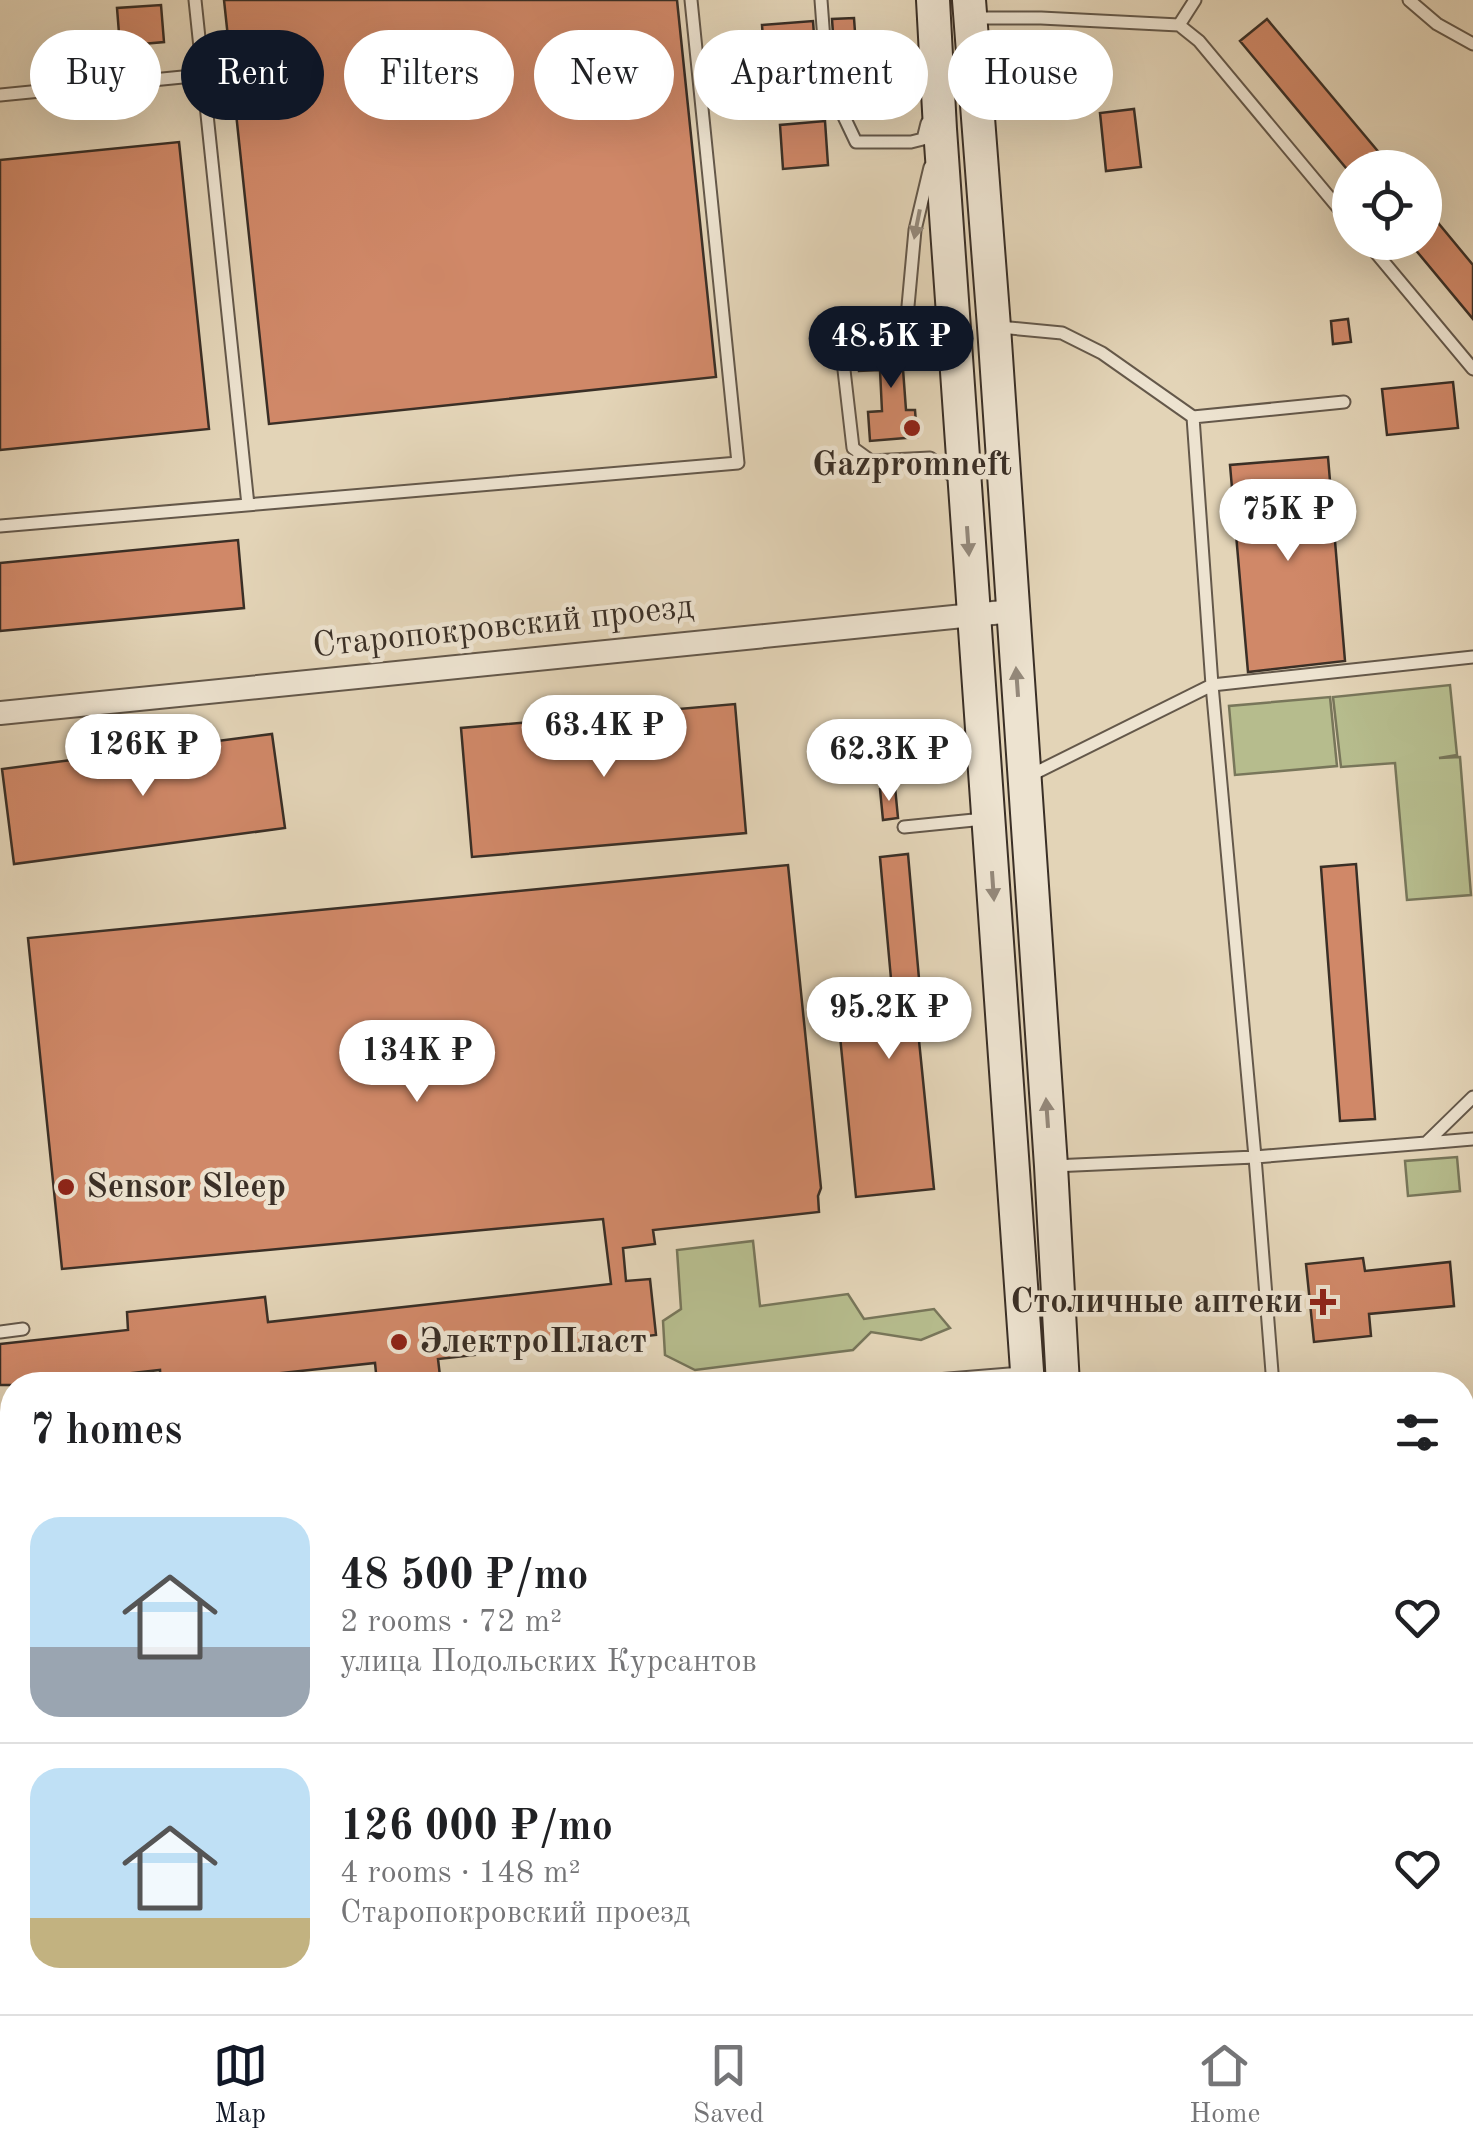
<!DOCTYPE html>
<html lang="en">
<head>
<meta charset="utf-8">
<style>
  body { margin:0; font-family:"Old Standard TT",serif; background:#f6f6f6; color:#202124; height:100vh; display:flex; flex-direction:column; font-size:38px; white-space:nowrap }
  * { box-sizing:border-box; margin:0 }
  p { font-size:32px; color:#757577 }
  .icon { flex:none; width:55px; height:55px; fill:none; stroke:currentColor; stroke-width:2; stroke-linecap:round; stroke-linejoin:round }
  .map { position:relative; flex:1; overflow:hidden }
  .side { position:absolute; left:0px; top:1372px; width:1475px; height:642px; display:flex; flex-direction:column; background:#fff; border-radius:40px 40px 0 0; box-shadow:0 10px 40px #0002 }
  .side>* { flex:none }
  .guide { position:absolute; left:30px; top:30px; width:1415px; height:90px; display:flex; gap:20px }
  .controls { position:absolute; left:1332px; top:150px; display:grid; gap:20px }
  .controls a { display:grid; place-items:center; width:110px; height:110px; border-radius:50%; background:#fff; box-shadow:0 10px 40px #0002; font-size:50px }
  .price { position:absolute; translate:-50% -85px; padding:0 22px; border-radius:35px; background:#fff; color:#222; font-size:32px; line-height:65px; filter:drop-shadow(0 2px 5px #0008) }
  .price::after { content:''; position:absolute; left:50%; top:60px; width:30px; height:22px; margin-left:-15px; background:inherit; clip-path:polygon(0 0,100% 0,50% 100%) }
  .price.current { background:#111827; color:#fff }
  ul { padding:0; list-style:none }
  li { display:flex; align-items:center; gap:30px; height:250px; padding:0 30px }
  li+li { border-top:2px solid #e0e0e0 }
  li span { display:grid; place-items:center; flex:none; width:280px; height:200px; border-radius:30px; color:#555 }
  li>.icon { margin-inline-start:auto }
  span .icon { width:120px; height:120px; fill:#fffc; stroke-width:1 }
  li b { font-size:42px }
  h2 { display:flex; justify-content:space-between; align-items:center; height:120px; padding:0 30px; font-size:42px }
  .chip { padding:0 35px; border-radius:45px; background:#fff; box-shadow:0 10px 40px #0002; font-size:35px; line-height:90px }
  .chip.current { background:#111827; color:#fff }
  .tabs { display:flex; justify-content:space-around; align-items:center; height:140px; border-top:2px solid #e0e0e0; background:#fff; font-size:28px; color:#757577 }
  .tabs a { display:grid; justify-items:center; gap:5px }
  .tabs .current { color:#111827 }
  .map>svg:first-child { display:block }
  .green { fill:#b6bc8d; stroke:#78765a; stroke-width:2.5 }
  .building { fill:#d08868; stroke:#3a2f26; stroke-width:2.5 }
  .lines { fill:none; stroke-linecap:round; stroke-linejoin:round }
  .service-casing { stroke:#64584a; stroke-width:15 }
  .minor-casing { stroke:#64584a; stroke-width:26 }
  .secondary-casing { stroke:#3a2f26; stroke-width:36 }
  .primary-casing { stroke:#3a2f26; stroke-width:39 }
  .service { stroke:#ede3d0; stroke-width:11 }
  .minor { stroke:#ede3d0; stroke-width:22 }
  .secondary { stroke:#ede3d0; stroke-width:32 }
  .primary { stroke:#e3d4b7; stroke-width:35 }
  .oneway { fill:#94897b }
  .poi-dot { fill:#8f2418; stroke:#ede3d0; stroke-width:4 }
  .labels { text-anchor:middle; dominant-baseline:central; stroke-width:9; stroke-linejoin:round; paint-order:stroke }
  .poi-label { font-size:35px; font-weight:bold; fill:#3a2f26; stroke:#ede3d0; text-anchor:start }
  .street-label { font-size:35px; fill:#3a2f26; stroke:#ede3d0 }
</style>
</head>
<body>
<div class="map">
<svg width="1473" height="2014" viewBox="0 0 1473 2014">
  <rect width="100%" height="100%" fill="#e3d4b7"/>
  <filter id="stains"><feTurbulence type="fractalNoise" baseFrequency=".002" numOctaves="4"/><feColorMatrix values="0 0 0 0 .2 0 0 0 0 .09 0 0 0 0 .02 0 0 0 .5 -.17"/></filter>
  <radialGradient id="worn" r=".72"><stop offset=".6" stop-color="#630" stop-opacity="0"/><stop offset="1" stop-color="#630" stop-opacity=".3"/></radialGradient>
  <path class="green" d="M 1450,685 L 1457,755 L 1439,758 L 1460,757 L 1471,895 L 1407,900 L 1395,763 L 1341,767 L 1333,697 Z
    M 1330,697 L 1337,766 L 1235,775 L 1229,706 Z
    M 1457,1157 L 1460,1191 L 1408,1196 L 1405,1161 Z
    M 753,1241 L 760,1306 L 848,1294 L 864,1319 L 934,1309 L 950,1328 L 921,1340 L 871,1332 L 853,1350 L 695,1370 L 665,1355 L 663,1321 L 681,1309 L 677,1250 Z
    M 1463,1844 L 1473,1847 L 1473,1930 L 1463,1931 Z
    M 12,1919 L 12,2002 L 206,2003 L 93,2014 L 0,2014 L 0,1920 Z
    M 543,2002 L 885,2002 L 885,2003 L 776,2014 L 499,2014 Z"/>
  <path class="building" d="M 224,0 L 677,0 L 716,377 L 269,424 Z
    M 161,5 L 164,42 L 120,46 L 117,8 Z
    M 854,18 L 856,46 L 834,48 L 832,19 Z
    M 1267,19 L 1392,168 L 1346,168 L 1240,41 Z
    M 813,21 L 815,49 L 764,53 L 762,25 Z
    M 1134,109 L 1141,167 L 1106,171 L 1100,113 Z
    M 825,121 L 828,165 L 783,169 L 780,125 Z
    M 179,142 L 209,429 L 0,450 L 0,160 Z
    M 1425,207 L 1473,265 L 1473,319 L 1409,242 L 1425,242 Z
    M 1348,319 L 1351,342 L 1333,344 L 1331,321 Z
    M 920,345 L 921,367 L 903,369 L 906,410 L 915,410 L 917,437 L 870,441 L 868,412 L 882,411 L 880,370 L 859,371 L 858,350 Z
    M 1453,382 L 1458,428 L 1387,435 L 1382,389 Z
    M 1328,457 L 1345,661 L 1248,672 L 1230,465 Z
    M 238,540 L 244,608 L 0,631 L 0,563 Z
    M 735,704 L 746,833 L 472,857 L 461,728 Z
    M 272,734 L 285,828 L 14,864 L 2,769 Z
    M 895,787 L 898,818 L 883,820 L 880,789 Z
    M 908,854 L 920,990 L 914,991 L 934,1189 L 856,1197 L 837,1006 L 893,1001 L 880,857 Z
    M 1356,864 L 1375,1119 L 1340,1121 L 1321,867 Z
    M 788,865 L 821,1188 L 818,1196 L 819,1212 L 653,1230 L 655,1244 L 623,1248 L 626,1281 L 650,1279 L 656,1335 L 438,1359 L 440,1376 L 377,1383 L 375,1363 L 172,1385 L 161,1385 L 160,1370 L 87,1378 L 88,1385 L 0,1385 L 0,1344 L 128,1330 L 127,1312 L 265,1297 L 268,1322 L 611,1284 L 603,1219 L 62,1269 L 28,938 Z
    M 1363,1258 L 1365,1271 L 1450,1262 L 1454,1306 L 1369,1314 L 1371,1336 L 1314,1342 L 1306,1264 Z"/>
  <g class="lines">
    <g class="service-casing">
      <path id="service" d="M 195,0 L 248,505
        M 821,0 L 827,81 L 856,142 L 911,142 L 923,139 L 927,123
        M 1409,0 L 1437,24 L 1473,44
        M 974,18 L 1041,18 L 1179,25 L 1199,41 L 1350,222
        M 1179,25 L 1195,0
        M 0,95 L 203,75
        M 930,167 L 915,230 L 907,317 L 841,344 L 853,448 L 871,461 L 930,458 L 959,481
        M 1367,242 L 1473,369
        M 999,327 L 1062,333 L 1102,353 L 1193,417 L 1344,402
        M 0,526 L 738,463 L 691,0
        M 1473,657 L 1212,685 L 1255,1157 L 1426,1143 L 1473,1097
        M 1027,777 L 1212,685 L 1193,417
        M 904,827 L 984,819
        M 1426,1143 L 1473,1139
        M 1053,1166 L 1255,1157 L 1273,1385
        M 0,1332 L 23,1329
        M 1462,1482 L 1473,1481
        M 0,1518 L 12,1642
        M 1462,1608 L 1473,1607
        M 0,1894 L 12,1892"/>
    </g>
    <g class="minor-casing">
      <path id="minor" d="M 0,713 L 1013,611
        M 943,1385 L 1028,1378
        M 0,1466 L 12,1465"/>
    </g>
    <g class="secondary-casing">
      <path id="secondary" d="M 933,0 L 940,129 L 1028,1385
        M 969,0 L 994,327 L 1051,1166 L 1063,1385
        M 1462,1824 L 1473,1826
        M 1065,2002 L 1066,2014
        M 1102,2002 L 1103,2014
        M 389,2014 L 466,2002"/>
    </g>
    <g class="primary-casing">
      <path id="primary" d="M 1462,1957 L 1473,1956
        M 923,2014 L 1032,2003
        M 1434,2014 L 1473,2011"/>
    </g>
    <use href="#service" class="service"/>
    <use href="#minor" class="minor"/>
    <use href="#secondary" class="secondary"/>
    <use href="#primary" class="primary"/>
  </g>
  <defs><path id="oneway-solid" d="M-6-.8H1V-3.2L6.5 0L1 3.2V.8H-6Z" transform="scale(2.5)"/></defs>
  <g class="oneway">
    <use href="#oneway-solid" transform="translate(917 224) rotate(101)"/>
    <use href="#oneway-solid" transform="translate(968 541) rotate(86)"/>
    <use href="#oneway-solid" transform="translate(1017 682) rotate(-94)"/>
    <use href="#oneway-solid" transform="translate(993 886) rotate(86)"/>
    <use href="#oneway-solid" transform="translate(1047 1113) rotate(-94)"/>
  </g>
  <g class="poi-dot">
    <circle cx="912" cy="428" r="10"/>
    <circle cx="66" cy="1187" r="10"/>
    <path d="M1318 1287h10v10h10v10h-10v10h-10v-10h-10v-10h10z"/>
    <circle cx="399" cy="1342" r="10"/>
  </g>
  <g class="labels">
    <g class="poi-label">
      <text x="912" y="465" text-anchor="middle">Gazpromneft</text>
      <text x="86" y="1187">Sensor Sleep</text>
      <text x="1303" y="1302" text-anchor="end">Столичные аптеки</text>
      <text x="419" y="1342">ЭлектроПласт</text>
    </g>
    <g class="street-label">
      <text transform="translate(503 627) rotate(-6)">Старопокровский проезд</text>
    </g>
  </g>
  <rect width="100%" height="100%" filter="url(#stains)"/>
  <rect width="100%" height="100%" fill="url(#worn)"/>
</svg>
<div class="controls">
<a><svg class="icon" aria-label="locate" viewBox="0 0 24 24"><circle cx="12" cy="12" r="6"/><path d="M12 2v4M12 18v4M2 12h4M18 12h4"/></svg></a>
</div>
<b class="price current" style="left:891px;top:391px">48.5K ₽</b>
<b class="price" style="left:1288px;top:564px">75K ₽</b>
<b class="price" style="left:604px;top:780px">63.4K ₽</b>
<b class="price" style="left:143px;top:799px">126K ₽</b>
<b class="price" style="left:889px;top:804px">62.3K ₽</b>
<b class="price" style="left:889px;top:1062px">95.2K ₽</b>
<b class="price" style="left:417px;top:1105px">134K ₽</b>
<div class="guide">
<a class="chip">Buy</a>
<a class="chip current">Rent</a>
<a class="chip">Filters</a>
<a class="chip">New</a>
<a class="chip">Apartment</a>
<a class="chip">House</a>
</div>
<section class="side">
<h2>7 homes<svg class="icon" aria-label="filters" viewBox="0 0 24 24"><path d="M4 7h16M4 17h16"/><circle cx="9" cy="7" r="2"/><circle cx="15" cy="17" r="2"/></svg></h2>
<ul>
<li><span style="background:linear-gradient(#bfe0f5 65%,#9aa5b1 0)"><svg class="icon" aria-label="home" viewBox="0 0 24 24"><path d="M3 11l9-7 9 7M6 9v11h12V9"/></svg></span><div><b>48 500 ₽/mo</b><p>2 rooms · 72 m²</p><p>улица Подольских Курсантов</p></div><svg class="icon" aria-label="heart" viewBox="0 0 24 24"><path d="M12 20l-8-8c-3-5 5-10 8-4 3-6 11-1 8 4z"/></svg></li>
<li><span style="background:linear-gradient(#bfe0f5 75%,#c2b280 0)"><svg class="icon" aria-label="home" viewBox="0 0 24 24"><path d="M3 11l9-7 9 7M6 9v11h12V9"/></svg></span><div><b>126 000 ₽/mo</b><p>4 rooms · 148 m²</p><p>Старопокровский проезд</p></div><svg class="icon" aria-label="heart" viewBox="0 0 24 24"><path d="M12 20l-8-8c-3-5 5-10 8-4 3-6 11-1 8 4z"/></svg></li>
</ul>
</section>
</div>
<nav class="tabs">
<a class="current"><svg class="icon" aria-label="map" viewBox="0 0 24 24"><path d="M3 6l6-2 6 2 6-2v14l-6 2-6-2-6 2zM9 4v14M15 6v14"/></svg>Map</a>
<a><svg class="icon" aria-label="saved" viewBox="0 0 24 24"><path d="M7 4h10v16l-5-4-5 4z"/></svg>Saved</a>
<a><svg class="icon" aria-label="home" viewBox="0 0 24 24"><path d="M3 11l9-7 9 7M6 9v11h12V9"/></svg>Home</a>
</nav>
</body>
</html>
